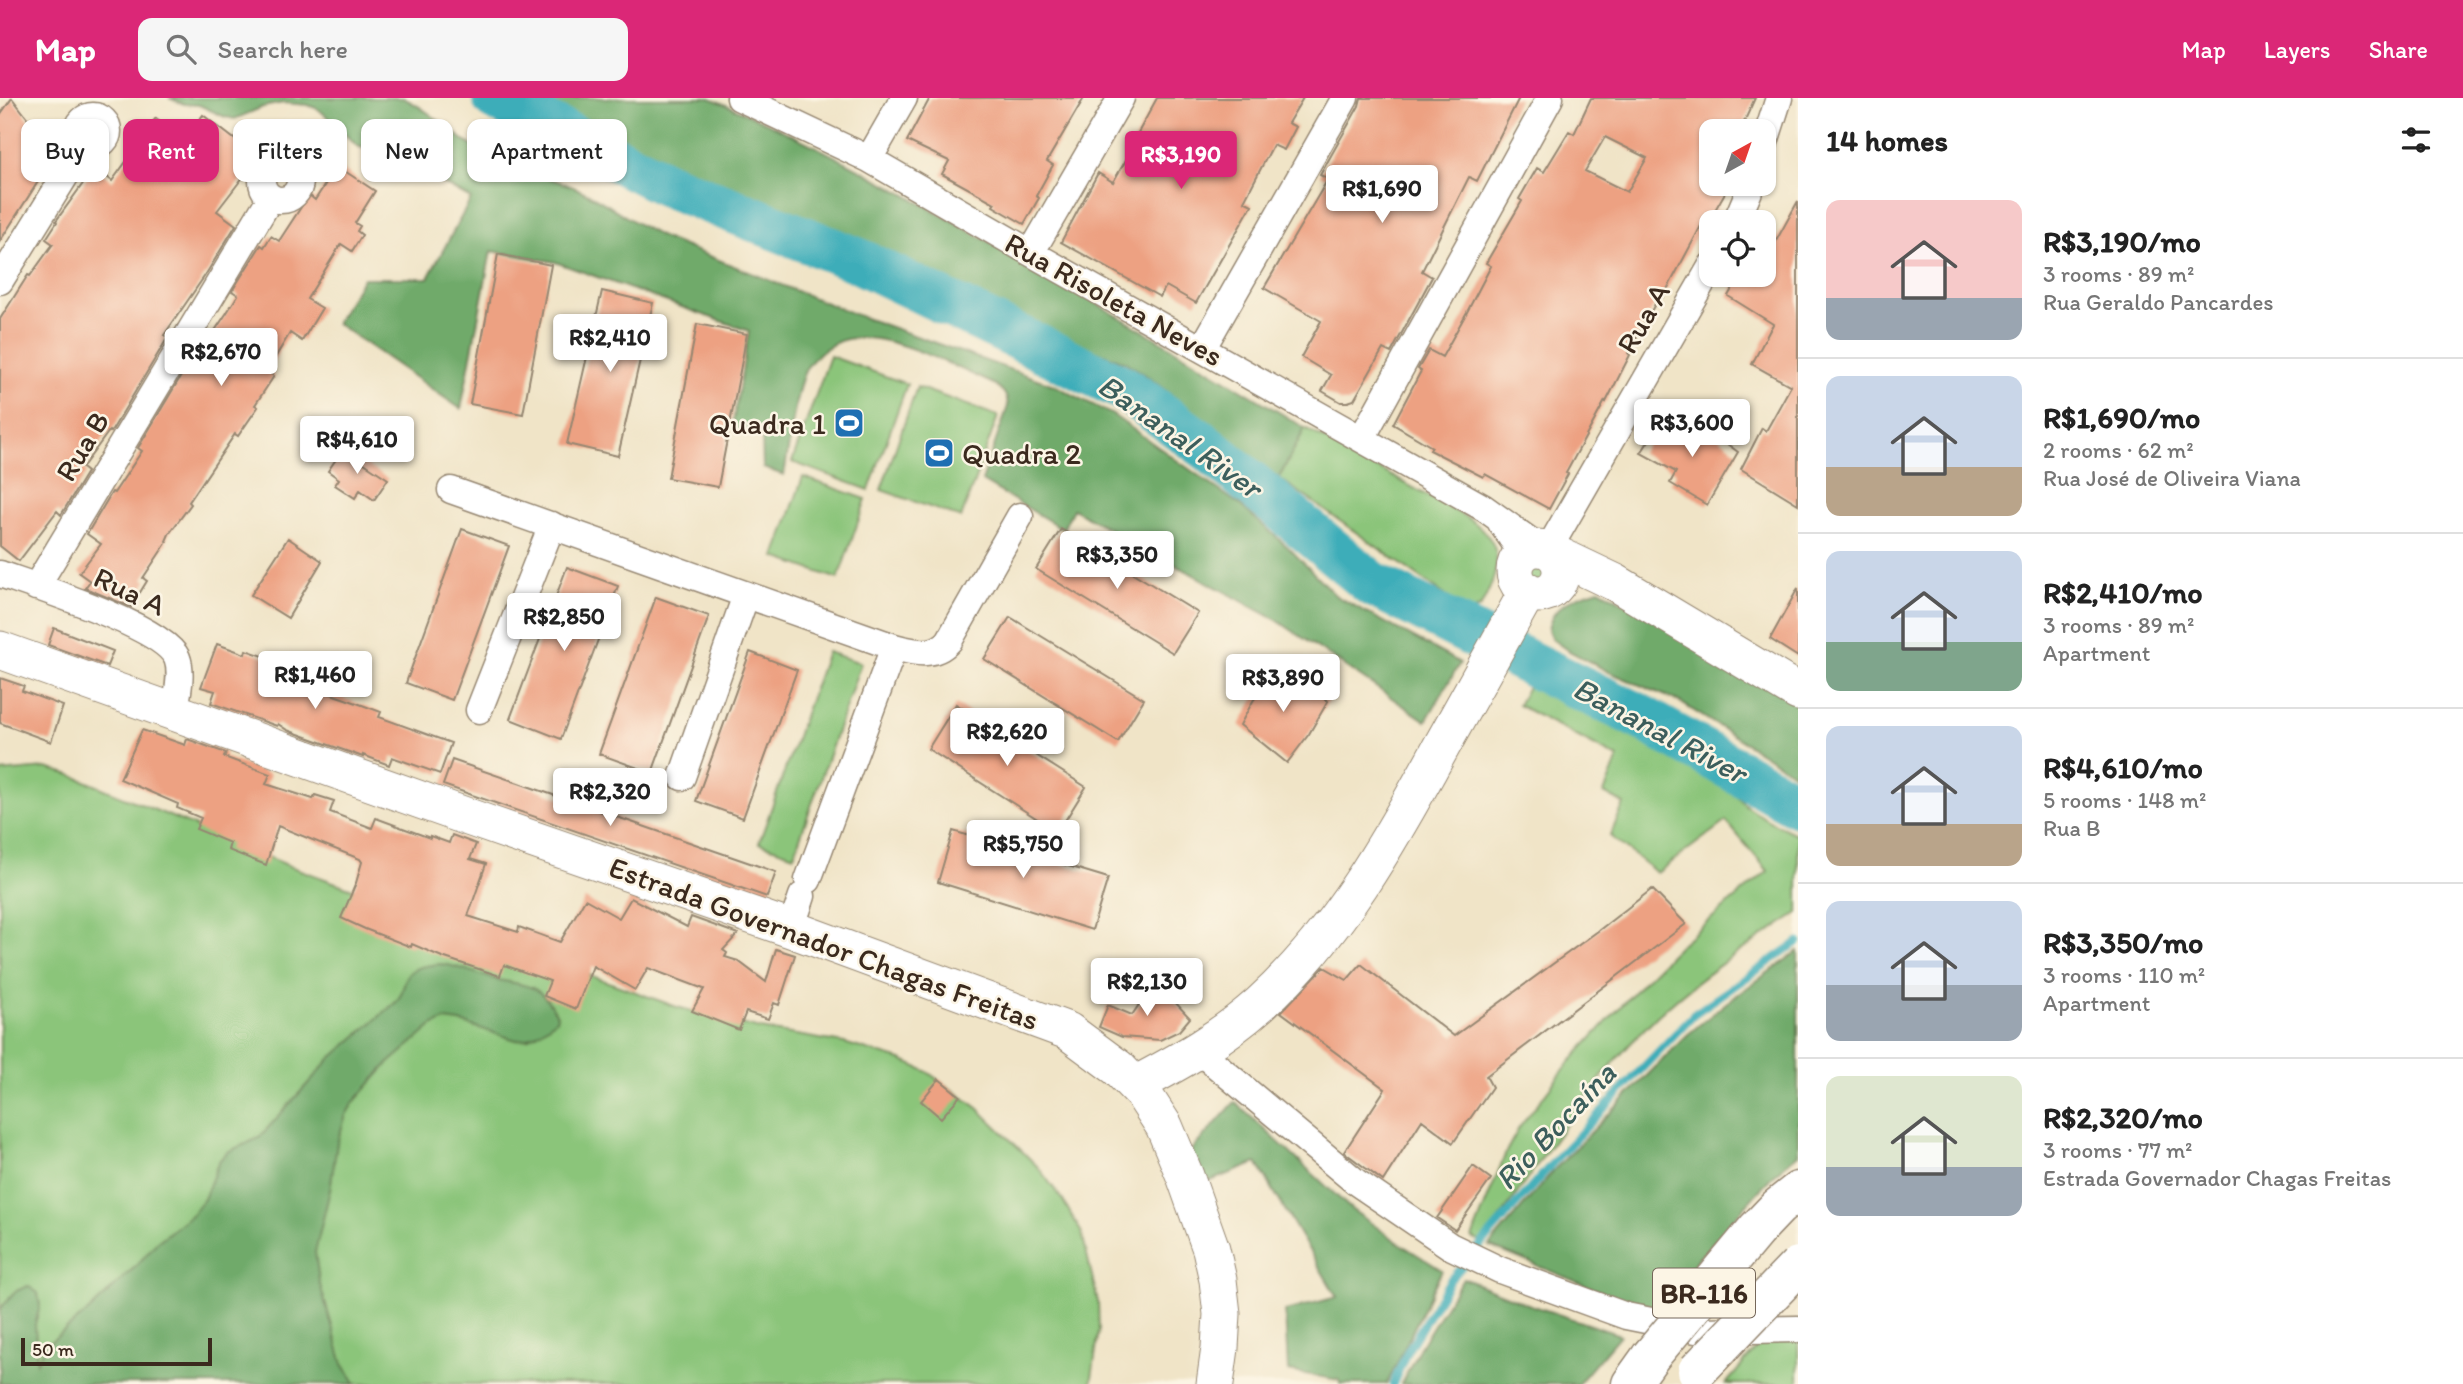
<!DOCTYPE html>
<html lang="en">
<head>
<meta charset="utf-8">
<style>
  body { margin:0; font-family:Itim,sans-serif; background:#f6f6f6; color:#222; height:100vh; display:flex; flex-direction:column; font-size:26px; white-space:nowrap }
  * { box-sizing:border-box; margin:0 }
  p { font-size:23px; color:#767676 }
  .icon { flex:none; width:38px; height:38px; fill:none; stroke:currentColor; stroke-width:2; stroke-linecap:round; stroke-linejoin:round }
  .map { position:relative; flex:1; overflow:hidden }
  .panel { display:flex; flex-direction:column; background:#fff; width:665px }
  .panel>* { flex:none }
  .guide { position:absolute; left:21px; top:21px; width:665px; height:63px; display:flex; gap:14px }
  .needle { width:46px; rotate:40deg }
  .tools { position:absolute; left:1699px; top:21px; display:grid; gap:14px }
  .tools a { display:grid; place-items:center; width:77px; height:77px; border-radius:14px; background:#fff; box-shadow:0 2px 5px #0004; font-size:35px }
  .scale { position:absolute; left:21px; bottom:18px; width:191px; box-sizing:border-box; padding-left:7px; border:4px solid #3b2a1e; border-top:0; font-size:19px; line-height:24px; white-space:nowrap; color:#3b2a1e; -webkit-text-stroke:5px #fcf5e5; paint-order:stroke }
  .price { position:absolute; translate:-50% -60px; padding:0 16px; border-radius:7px; background:#fff; color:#222; font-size:23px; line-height:46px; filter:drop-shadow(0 2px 4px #0008) }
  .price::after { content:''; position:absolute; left:50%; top:42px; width:21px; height:16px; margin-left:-10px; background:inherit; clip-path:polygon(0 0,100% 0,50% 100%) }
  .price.current { background:#db2777; color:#fff }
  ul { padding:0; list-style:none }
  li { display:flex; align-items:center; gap:21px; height:175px; padding:0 28px }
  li+li { border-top:2px solid #e0e0e0 }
  li span { display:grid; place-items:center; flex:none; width:196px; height:140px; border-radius:14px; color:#555 }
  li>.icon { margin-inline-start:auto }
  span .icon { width:84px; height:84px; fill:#fffc; stroke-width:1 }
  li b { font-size:30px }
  h2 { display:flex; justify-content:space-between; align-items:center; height:84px; padding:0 28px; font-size:30px }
  .tag { padding:0 24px; border-radius:14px; background:#fff; box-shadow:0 2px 5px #0004; font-size:24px; line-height:63px }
  .tag.current { background:#db2777; color:#fff }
  header { display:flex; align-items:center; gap:42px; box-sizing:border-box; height:98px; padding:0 35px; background:#db2777; color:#fff }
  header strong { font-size:33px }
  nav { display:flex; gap:38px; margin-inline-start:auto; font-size:24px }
  .search { width:490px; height:63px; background:#f6f6f6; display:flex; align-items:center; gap:18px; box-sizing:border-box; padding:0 24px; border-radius:14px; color:#767676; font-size:26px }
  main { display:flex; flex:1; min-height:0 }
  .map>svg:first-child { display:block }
  .green { fill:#8bc57a; stroke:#63784c; stroke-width:2 }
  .forest { fill:#70aa6a; stroke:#566a44; stroke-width:2 }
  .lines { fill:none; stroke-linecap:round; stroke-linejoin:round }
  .stream { stroke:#3dadb9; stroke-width:8 }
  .river { stroke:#3dadb9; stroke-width:46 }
  .building { fill:#eda182; fill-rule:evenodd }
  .minor-casing { stroke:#968772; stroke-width:29 }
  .secondary-casing { stroke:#968772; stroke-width:39 }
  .motorway-casing { stroke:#968772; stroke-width:41 }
  .minor { stroke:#fff; stroke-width:26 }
  .secondary { stroke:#fff; stroke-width:37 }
  .motorway { stroke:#fff; stroke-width:38 }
  .motorway-bridge-casing { stroke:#968772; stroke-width:41; stroke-linecap:butt }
  .motorway-bridge { stroke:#fff; stroke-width:38 }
  .labels { text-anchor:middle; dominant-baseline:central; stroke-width:5; stroke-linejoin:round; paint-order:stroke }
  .shield { fill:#fcf5e5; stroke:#75675a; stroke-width:2 }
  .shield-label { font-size:28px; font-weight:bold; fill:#3b2a1e }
  .street-label { font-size:30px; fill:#3b2a1e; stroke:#fcf5e5 }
  .poi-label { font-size:30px; fill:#3b2a1e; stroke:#fcf5e5; text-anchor:end }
  .water-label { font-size:32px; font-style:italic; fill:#3c5e5c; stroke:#fcf5e5 }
</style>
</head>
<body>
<header>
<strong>Map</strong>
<div class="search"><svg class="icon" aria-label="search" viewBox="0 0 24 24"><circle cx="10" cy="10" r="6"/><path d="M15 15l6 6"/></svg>Search here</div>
<nav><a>Map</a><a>Layers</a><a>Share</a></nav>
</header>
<main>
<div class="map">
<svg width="1798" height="1286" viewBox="0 0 1798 1286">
  <rect width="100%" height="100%" fill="#fcf5e5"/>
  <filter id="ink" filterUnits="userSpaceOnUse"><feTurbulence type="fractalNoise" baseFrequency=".0143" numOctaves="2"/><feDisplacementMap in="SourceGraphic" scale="14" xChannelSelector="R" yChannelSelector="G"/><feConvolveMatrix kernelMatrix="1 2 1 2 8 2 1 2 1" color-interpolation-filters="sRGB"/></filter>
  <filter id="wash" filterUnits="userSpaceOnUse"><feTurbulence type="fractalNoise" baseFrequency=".00686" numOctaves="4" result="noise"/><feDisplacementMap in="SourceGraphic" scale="28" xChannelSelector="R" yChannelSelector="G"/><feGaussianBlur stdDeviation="1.57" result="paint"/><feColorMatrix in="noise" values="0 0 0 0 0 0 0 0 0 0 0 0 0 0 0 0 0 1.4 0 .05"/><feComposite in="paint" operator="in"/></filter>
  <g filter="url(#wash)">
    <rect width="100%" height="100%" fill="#f0e4c7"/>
    <path class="green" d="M 830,258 L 907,286 L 869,392 L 792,364 Z
      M 917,289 L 998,318 L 961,420 L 881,392 Z
      M 1305,330 L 1468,420 C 1507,446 1501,472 1480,510 L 1470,513 L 1459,507 L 1279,380 Z
      M 803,379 L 866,401 L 838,481 L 775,459 Z
      M 1531,455 L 1558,475 C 1556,485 1551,490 1542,493 L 1520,481 L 1519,469 Z
      M 827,554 L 861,565 L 794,757 L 759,745 Z
      M 1533,584 L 1549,585 L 1615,620 L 1689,650 L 1713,669 L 1745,707 L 1769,723 L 1798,737 L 1798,815 C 1754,844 1707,873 1667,909 C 1594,975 1540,1066 1482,1145 L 1472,1140 L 1507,1052 L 1519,1030 L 1569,965 L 1644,883 L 1683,844 L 1768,773 L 1726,723 L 1657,775 L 1610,738 L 1624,706 L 1604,695 L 1618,660 L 1518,607 L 1529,587 Z
      M 46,670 L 71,677 L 292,769 L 677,909 L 760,931 L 844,945 L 901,962 L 926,973 L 978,1010 L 1037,1068 L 1062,1101 L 1082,1135 L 1098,1204 L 1099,1232 L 1091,1286 L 0,1286 L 0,674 Z
      M 1798,1238 L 1798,1286 L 1726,1286 L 1765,1240 Z"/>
    <path class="forest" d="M 169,0 L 403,0 C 436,15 459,44 492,60 C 519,74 550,78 578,91 C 609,105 635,127 666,141 L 854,216 L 1054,287 L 1113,317 L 1240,407 L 1289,450 L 1336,498 L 1460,565 L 1426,623 L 1275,521 L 1073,411 L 1063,431 L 982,383 L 1008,308 C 1007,297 1004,294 996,287 C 959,271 894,236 854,240 C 835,241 815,256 806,271 C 795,291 789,352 784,377 L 763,370 L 762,337 L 732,330 L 749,233 L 555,164 L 491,153 L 461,311 L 336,225 L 363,180 L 428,180 L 471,101 L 400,62 L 357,48 L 330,21 L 318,11 L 308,7 L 283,5 L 263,9 L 235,21 L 225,19 L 199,7 L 184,6 Z
      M 518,0 L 710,0 C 805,39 895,90 984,141 C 1092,202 1199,265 1305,330 L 1279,380 L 1143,275 L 1125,264 L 914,184 L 683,88 L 580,36 L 558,19 Z
      M 1599,491 L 1798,601 L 1798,678 L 1678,603 L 1609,574 L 1567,552 L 1552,541 L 1548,532 C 1552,506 1576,498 1599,491 Z
      M 1798,853 L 1798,1056 L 1773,1077 L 1651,1214 L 1489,1148 L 1553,1073 L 1687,937 L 1726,905 Z
      M 441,866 C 460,868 476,876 494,881 C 525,888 540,884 557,917 L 556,922 L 537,936 L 527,941 L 516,942 L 460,924 L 445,922 L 432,928 L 388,966 L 353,1005 L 346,1017 L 337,1045 L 330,1092 L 315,1154 L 319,1183 L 343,1266 L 356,1286 L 0,1286 L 0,1211 L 16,1193 L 28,1188 L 38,1195 L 40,1208 L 35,1226 L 37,1264 L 45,1248 L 89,1213 L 138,1166 L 156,1145 L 192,1116 L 204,1101 L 219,1063 L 227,1054 L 259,1040 L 330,961 L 396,904 C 405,893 402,886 408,877 C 414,868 431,867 441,866 Z
      M 1235,1004 L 1351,1111 L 1402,1147 L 1442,1172 L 1387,1286 L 1340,1286 L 1339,1282 L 1288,1273 L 1285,1213 L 1337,1199 L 1257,1065 L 1205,1085 L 1187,1057 Z
      M 1463,1180 L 1522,1204 L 1620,1237 L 1578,1286 L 1401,1286 L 1420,1249 Z"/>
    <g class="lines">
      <path class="stream" d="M 1393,1286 L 1407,1254 L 1450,1182 L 1557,1060 L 1694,916 L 1798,844"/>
      <path class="river" d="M 495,0 L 666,86 L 857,162 L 1125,291 L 1208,350 L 1371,485 L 1533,567 L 1637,617 L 1798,707"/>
    </g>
    <g id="blocks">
      <path class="building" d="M 12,0 L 46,44 L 28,70 L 41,79 L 0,143 L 0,17 Z
        M 930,0 L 1084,0 L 1047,63 L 1053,67 L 1036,98 L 1039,100 L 1024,126 L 993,108 L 995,105 L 942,76 L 949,63 L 907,43 Z
        M 1157,0 L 1303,0 L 1288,25 L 1296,29 L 1284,52 L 1273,47 L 1244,103 L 1252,107 L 1196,205 L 1166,188 L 1160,199 L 1061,144 L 1098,75 L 1113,84 L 1136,45 L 1133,44 Z
        M 1361,0 L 1519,0 L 1477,83 L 1469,79 L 1422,173 L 1432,179 L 1391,255 L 1383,251 L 1354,302 L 1348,304 L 1341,304 L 1322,293 L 1331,277 L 1301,259 L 1321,223 L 1264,190 L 1328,81 L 1320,77 L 1359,8 Z
        M 1591,0 L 1755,0 L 1740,33 L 1712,33 L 1712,86 L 1730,86 L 1715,112 L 1719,114 L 1708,133 L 1701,128 L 1663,199 L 1660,197 L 1628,255 L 1630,257 L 1606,304 L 1605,303 L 1566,375 L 1568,376 L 1549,411 L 1485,376 L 1483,379 L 1430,352 L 1432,349 L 1393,326 L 1421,273 L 1418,271 L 1429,252 L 1442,259 L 1467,214 L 1491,168 L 1486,165 L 1522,103 L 1519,101 L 1537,70 L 1544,74 L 1569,33 L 1574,36 ZM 1605,39 L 1647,60 L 1627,94 L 1585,73 Z
        M 203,17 L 251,54 L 240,68 L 247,74 L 217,113 L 236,127 L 206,176 L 164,237 L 168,239 L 111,334 L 109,333 L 82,370 L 87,374 L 61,417 L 57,413 L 19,463 L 0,448 L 0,221 L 28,177 L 30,178 L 53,146 L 46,141 L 57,124 L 56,123 L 95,69 L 112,83 L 138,47 L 136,45 L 156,20 L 184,42 Z
        M 337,68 L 375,93 L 355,125 L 360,128 L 357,133 L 362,137 L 352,153 L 341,146 L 307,201 L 322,210 L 302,243 L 290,235 L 267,273 L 274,278 L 255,307 L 258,309 L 238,338 L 235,336 L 189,404 L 191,406 L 169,436 L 166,443 L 167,444 L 143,480 L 147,483 L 131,509 L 85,490 L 90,483 L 79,475 L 101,446 L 87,436 L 112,394 L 114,395 L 142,353 L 138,350 L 193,258 L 196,261 L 226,216 L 238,197 L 232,193 L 261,147 L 264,149 L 271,138 L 279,143 L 309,97 L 315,102 Z
        M 1798,103 L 1798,406 L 1741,371 L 1762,330 L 1766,333 L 1791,288 L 1752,266 L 1773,226 L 1728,198 L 1740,177 L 1764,177 L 1764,150 L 1770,154 Z
        M 498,156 L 551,167 L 523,316 L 470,306 Z
        M 602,193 L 653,205 L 618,358 L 567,346 Z
        M 697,226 L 747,236 L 718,389 L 668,380 Z
        M 1663,321 L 1694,341 L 1701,327 L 1738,354 L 1707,407 L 1670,385 L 1676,374 L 1641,355 Z
        M 343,351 L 388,381 L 374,402 L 360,392 L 355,400 L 335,387 L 339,381 L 328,373 Z
        M 462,431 L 509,448 L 452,602 L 406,585 Z
        M 1061,431 L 1198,515 L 1173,555 L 1036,471 Z
        M 288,440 L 322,463 L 288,520 L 251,497 Z
        M 567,469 L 618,488 L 561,641 L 510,621 Z
        M 1798,490 L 1798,559 L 1770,541 Z
        M 656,499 L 709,518 L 652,675 L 599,656 Z
        M 1010,519 L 1144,601 L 1118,644 L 984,561 Z
        M 54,530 L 113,553 L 107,568 L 48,547 Z
        M 217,546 L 245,556 L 246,552 L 298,570 L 294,583 L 354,604 L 381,614 L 379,619 L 451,645 L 440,676 L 392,659 L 389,667 L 363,657 L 363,659 L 287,632 L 278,626 L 277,628 L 211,605 L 215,593 L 201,589 Z
        M 750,554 L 797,572 L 743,720 L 696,703 Z
        M 1277,569 L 1328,603 L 1309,636 L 1287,665 L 1240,627 L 1253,603 Z
        M 0,580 L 24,588 L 22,593 L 63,608 L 51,644 L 0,625 Z
        M 956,606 L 1086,689 L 1058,734 L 928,651 Z
        M 142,632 L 185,647 L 187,641 L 226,655 L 224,659 L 270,676 L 266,686 L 313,701 L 315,697 L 334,703 L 330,714 L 372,730 L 376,720 L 430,740 L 430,738 L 449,745 L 452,737 L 476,746 L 470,761 L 486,766 L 468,818 L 518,834 L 519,829 L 560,844 L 585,801 L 619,820 L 631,800 L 687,829 L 691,819 L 738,836 L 723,852 L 727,855 L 725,859 L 738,863 L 766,884 L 776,851 L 795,857 L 779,907 L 774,905 L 768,921 L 746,914 L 739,932 L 692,913 L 704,891 L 648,870 L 635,892 L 593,868 L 576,911 L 544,898 L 550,883 L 504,867 L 500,878 L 442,859 L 412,846 L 411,849 L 365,831 L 341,820 L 356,785 L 362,764 L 360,761 L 278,728 L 266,767 L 228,752 L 230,745 L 196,731 L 201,720 L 177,710 L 178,706 L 120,681 Z
        M 452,662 L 776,774 L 767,799 L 443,687 Z
        M 953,733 L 1108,780 L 1092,832 L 938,784 Z
        M 1652,791 L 1686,826 L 1486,978 L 1492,989 L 1453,1045 L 1422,1022 L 1383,1083 L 1344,1054 L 1385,991 L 1281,914 L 1324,869 L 1347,882 L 1361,866 L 1454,938 L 1598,833 Z
        M 1155,883 L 1190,920 L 1179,933 L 1160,942 L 1122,939 L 1099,929 L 1108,907 L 1132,917 Z
        M 939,981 L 960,998 L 941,1020 L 921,1003 Z
        M 1473,1068 L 1491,1081 L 1455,1132 L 1437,1120 Z"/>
    </g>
  </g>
  <g filter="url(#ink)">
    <use href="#blocks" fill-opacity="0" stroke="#968772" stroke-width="2"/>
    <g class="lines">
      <g class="minor-casing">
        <path id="minor" d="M 740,0 L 869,61 L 1031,155 L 1484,410 L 1540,450
          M78 33a15 15 0 1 1 30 0a15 15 0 1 1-30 0Z
          M 1764,47 L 1779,0
          M 869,61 L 904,0
          M262 83a19 19 0 1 1 38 0a19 19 0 1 1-38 0Z
          M 1736,124 L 1752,86
          M 1031,155 L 1121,0
          M 0,183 L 85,46
          M 1202,251 L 1345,0
          M 1362,340 L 1550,0
          M 451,392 L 894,549 C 913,554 934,560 949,543 L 1020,418
          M 1501,425 L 1515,445 L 1518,462
          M 1548,452 L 1712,167
          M 0,476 C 37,489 162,528 177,560 C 183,575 177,597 175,613
          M 36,489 L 271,99
          M 479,612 L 552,427
          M 682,679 L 746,497
          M 808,782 L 894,549
          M 791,831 L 802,798
          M 1199,953 L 1356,1084 L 1450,1148 L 1500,1172 L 1626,1218 L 1701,1233 L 1798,1231"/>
      </g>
      <g class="secondary-casing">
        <path id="secondary" d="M1515 473a23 23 0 1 1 46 0a23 23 0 1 1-46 0Z
          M 1551,454 L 1616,485 L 1798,594
          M 0,552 L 471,720 L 791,831 L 1068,933 L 1118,970 L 1144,997 L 1164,1028 L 1185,1078 L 1211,1151 L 1218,1182 L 1222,1216 L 1220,1250 L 1215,1286
          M 1135,987 C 1179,964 1222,940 1260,906 C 1338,835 1390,743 1440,651 C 1469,598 1499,546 1528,493"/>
      </g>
      <g class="motorway-casing">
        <path id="motorway" d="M 1757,1131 L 1778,1109 L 1798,1093
          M 1631,1286 L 1651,1258"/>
      </g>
      <use href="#minor" class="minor"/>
      <use href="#secondary" class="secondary"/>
      <use href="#motorway" class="motorway"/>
      <g class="motorway-bridge-casing">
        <path id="motorway-bridge" d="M 1651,1258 L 1757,1131
          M 1697,1273 L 1798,1168"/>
      </g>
      <use href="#motorway-bridge" class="motorway-bridge"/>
    </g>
  </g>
  <defs>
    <g id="stadium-square" transform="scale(1.575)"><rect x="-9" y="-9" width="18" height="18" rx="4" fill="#1f6fb2" stroke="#fcf5e5"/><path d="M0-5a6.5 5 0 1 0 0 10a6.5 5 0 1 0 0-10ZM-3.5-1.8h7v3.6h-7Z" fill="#fff"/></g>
  </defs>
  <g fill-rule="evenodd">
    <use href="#stadium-square" x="849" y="325"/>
    <use href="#stadium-square" x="939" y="355"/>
  </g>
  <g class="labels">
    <rect class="shield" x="1653" y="1170.5" width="102" height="49" rx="5"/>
    <g class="shield-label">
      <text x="1704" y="1195">BR-116</text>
    </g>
    <g class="street-label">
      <text transform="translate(1114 201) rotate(29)">Rua Risoleta Neves</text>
      <text transform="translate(1643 220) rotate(-60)">Rua A</text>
      <text transform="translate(82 348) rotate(-59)">Rua B</text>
      <text transform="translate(130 493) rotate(25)">Rua A</text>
      <text transform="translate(824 845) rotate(20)">Estrada Governador Chagas Freitas</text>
    </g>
    <g class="poi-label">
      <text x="826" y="325">Quadra 1</text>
      <text x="962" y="355" text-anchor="start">Quadra 2</text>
    </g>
    <g class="water-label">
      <text transform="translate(1180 338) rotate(35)">Bananal River</text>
      <text transform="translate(1660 632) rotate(28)">Bananal River</text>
      <text transform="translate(1555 1028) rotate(-47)">Rio Bocaína</text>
    </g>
  </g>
</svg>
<div class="tools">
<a><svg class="needle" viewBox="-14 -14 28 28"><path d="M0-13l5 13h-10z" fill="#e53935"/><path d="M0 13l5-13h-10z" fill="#767676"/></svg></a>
<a><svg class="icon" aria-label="locate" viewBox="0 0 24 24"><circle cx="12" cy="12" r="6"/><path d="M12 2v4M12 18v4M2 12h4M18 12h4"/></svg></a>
</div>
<div class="scale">50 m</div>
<b class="price current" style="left:1181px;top:93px">R$3,190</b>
<b class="price" style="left:1382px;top:127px">R$1,690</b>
<b class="price" style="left:610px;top:276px">R$2,410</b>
<b class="price" style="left:221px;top:290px">R$2,670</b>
<b class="price" style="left:1692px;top:361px">R$3,600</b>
<b class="price" style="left:357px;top:378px">R$4,610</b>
<b class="price" style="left:1117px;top:493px">R$3,350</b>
<b class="price" style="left:564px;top:555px">R$2,850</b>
<b class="price" style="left:315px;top:613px">R$1,460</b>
<b class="price" style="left:1283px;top:616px">R$3,890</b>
<b class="price" style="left:1007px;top:670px">R$2,620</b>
<b class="price" style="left:610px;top:730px">R$2,320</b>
<b class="price" style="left:1023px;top:782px">R$5,750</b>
<b class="price" style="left:1147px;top:920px">R$2,130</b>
<div class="guide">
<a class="tag">Buy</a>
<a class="tag current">Rent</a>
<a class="tag">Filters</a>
<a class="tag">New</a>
<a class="tag">Apartment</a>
</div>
</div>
<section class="panel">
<h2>14 homes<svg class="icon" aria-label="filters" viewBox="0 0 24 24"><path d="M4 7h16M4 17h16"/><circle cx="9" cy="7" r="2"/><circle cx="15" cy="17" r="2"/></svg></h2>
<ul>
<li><span style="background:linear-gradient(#f6c9c9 70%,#9aa5b1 0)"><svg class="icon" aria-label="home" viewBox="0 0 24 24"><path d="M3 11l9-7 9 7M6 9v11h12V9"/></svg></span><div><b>R$3,190/mo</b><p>3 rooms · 89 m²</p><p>Rua Geraldo Pancardes</p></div></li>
<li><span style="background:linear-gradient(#c9d6e8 65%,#b9a48a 0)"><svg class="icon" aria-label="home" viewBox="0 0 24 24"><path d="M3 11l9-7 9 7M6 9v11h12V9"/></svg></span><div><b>R$1,690/mo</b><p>2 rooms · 62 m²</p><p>Rua José de Oliveira Viana</p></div></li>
<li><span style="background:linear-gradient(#c9d6e8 65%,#7fa58c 0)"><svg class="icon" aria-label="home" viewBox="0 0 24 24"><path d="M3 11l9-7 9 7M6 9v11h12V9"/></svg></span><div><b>R$2,410/mo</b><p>3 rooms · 89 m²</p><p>Apartment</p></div></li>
<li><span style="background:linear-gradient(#c9d6e8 70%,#b9a48a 0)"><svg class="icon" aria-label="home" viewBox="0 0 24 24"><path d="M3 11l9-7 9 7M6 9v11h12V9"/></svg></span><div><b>R$4,610/mo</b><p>5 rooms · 148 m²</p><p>Rua B</p></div></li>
<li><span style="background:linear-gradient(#c9d6e8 60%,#9aa5b1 0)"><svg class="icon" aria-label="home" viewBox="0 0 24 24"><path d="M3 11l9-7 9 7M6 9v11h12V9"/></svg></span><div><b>R$3,350/mo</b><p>3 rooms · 110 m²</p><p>Apartment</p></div></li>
<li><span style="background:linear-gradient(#dfe7d0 65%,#9aa5b1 0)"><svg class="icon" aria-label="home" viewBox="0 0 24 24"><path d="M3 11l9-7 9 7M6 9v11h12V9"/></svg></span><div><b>R$2,320/mo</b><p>3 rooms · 77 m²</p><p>Estrada Governador Chagas Freitas</p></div></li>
</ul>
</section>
</main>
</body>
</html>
